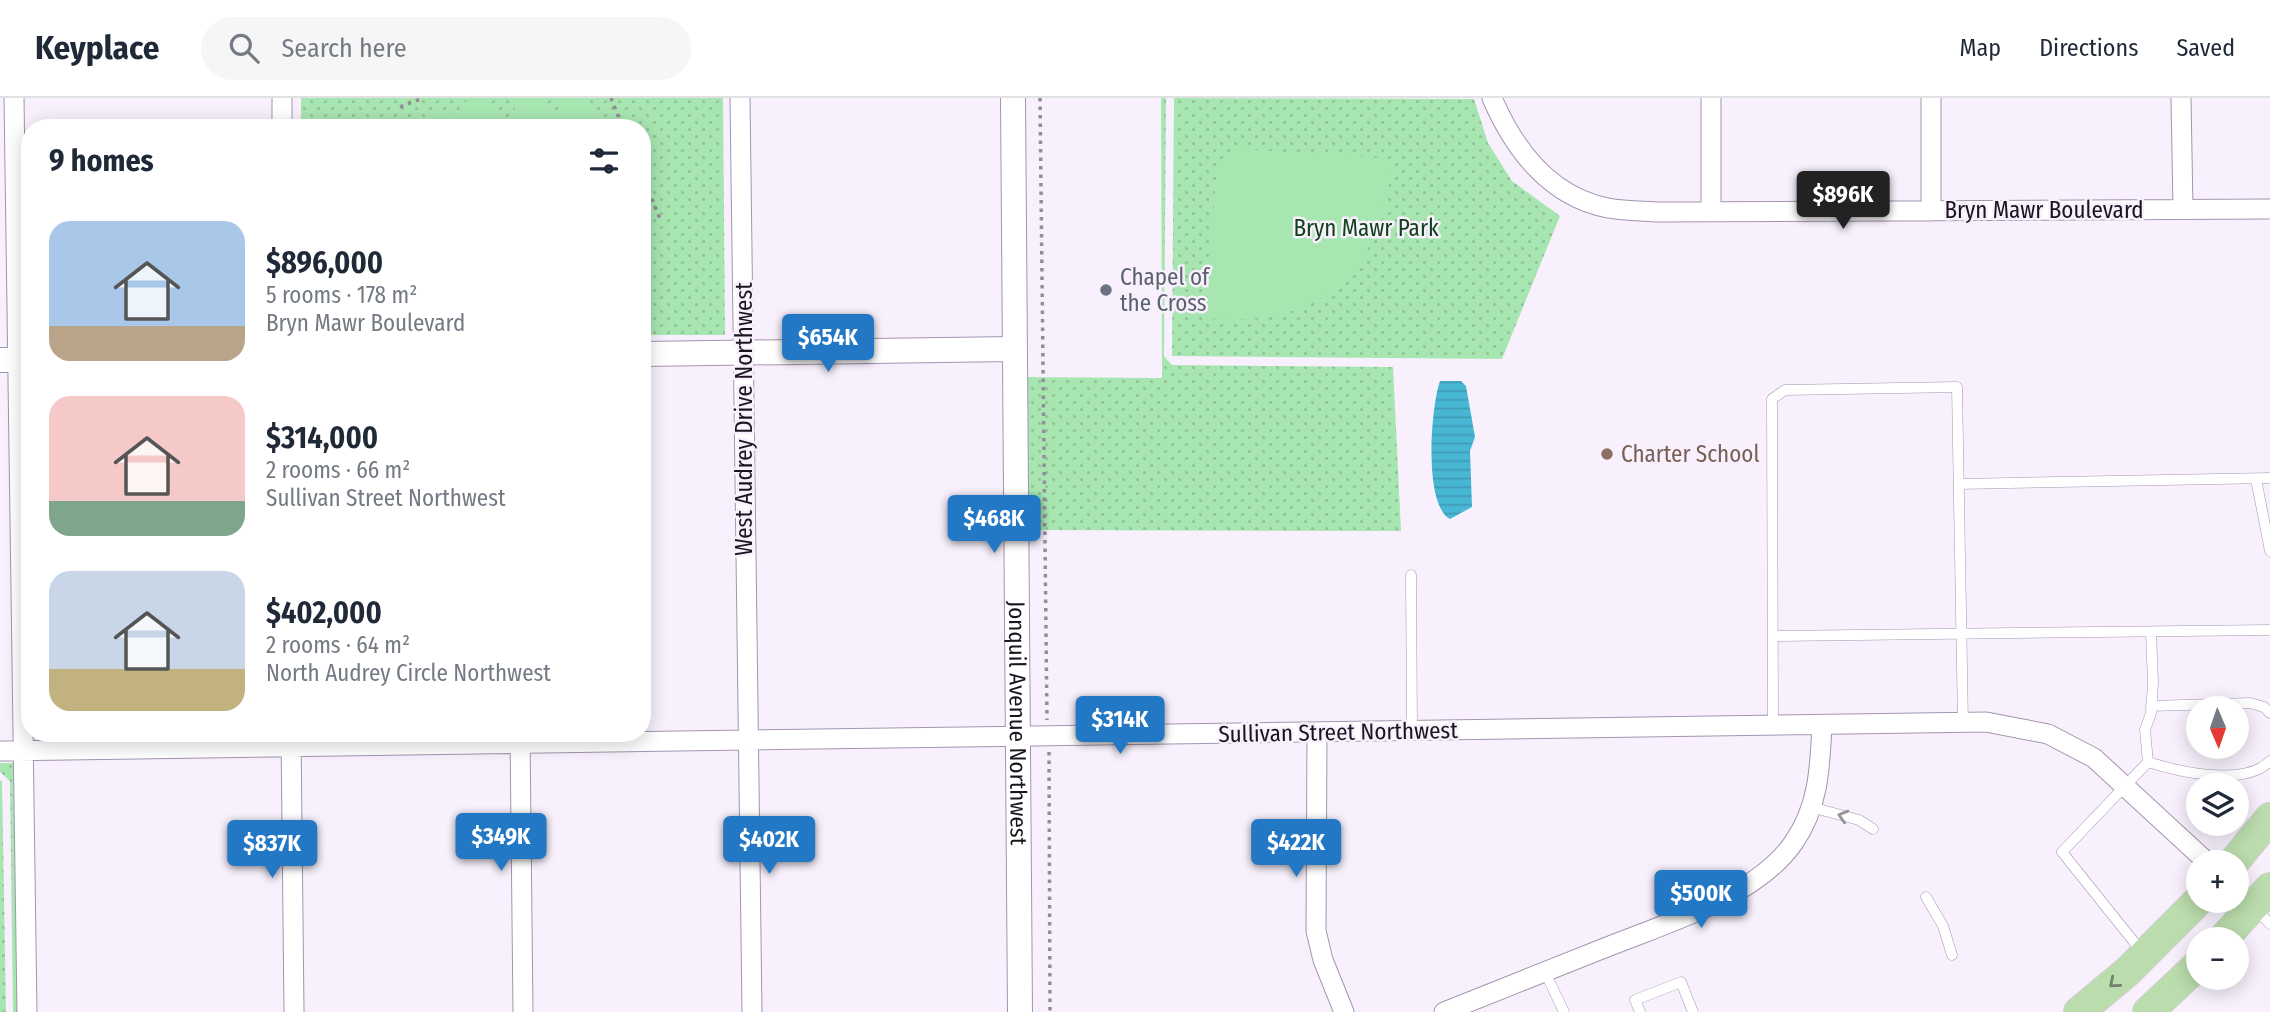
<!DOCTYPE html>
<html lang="en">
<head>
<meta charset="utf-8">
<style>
  body { margin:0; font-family:"Fira Sans Condensed",sans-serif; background:#f6f6f7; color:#1f2937; height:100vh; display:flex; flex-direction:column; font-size:26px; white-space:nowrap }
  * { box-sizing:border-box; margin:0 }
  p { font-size:23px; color:#747a83 }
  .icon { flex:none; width:38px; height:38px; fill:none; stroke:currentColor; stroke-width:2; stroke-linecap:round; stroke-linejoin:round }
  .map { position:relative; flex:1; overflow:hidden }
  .drawer { position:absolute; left:21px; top:21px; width:630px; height:623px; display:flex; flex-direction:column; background:#fff; border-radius:28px; box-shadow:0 4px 18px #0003 }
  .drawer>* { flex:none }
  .needle { width:46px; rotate:178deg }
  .tools { position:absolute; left:2186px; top:598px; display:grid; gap:14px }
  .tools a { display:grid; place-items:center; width:63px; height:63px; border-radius:50%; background:#fff; box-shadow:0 4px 18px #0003; font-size:35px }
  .price { position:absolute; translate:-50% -60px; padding:0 16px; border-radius:7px; background:#2378c6; color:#fff; font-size:23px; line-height:46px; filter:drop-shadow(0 2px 4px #0008) }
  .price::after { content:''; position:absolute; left:50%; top:42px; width:21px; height:16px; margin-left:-10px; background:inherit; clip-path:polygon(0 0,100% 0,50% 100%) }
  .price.active { background:#222; color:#fff }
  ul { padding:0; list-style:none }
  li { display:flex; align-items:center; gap:21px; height:175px; padding:0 28px }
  li span { display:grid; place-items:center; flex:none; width:196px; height:140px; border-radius:21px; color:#555 }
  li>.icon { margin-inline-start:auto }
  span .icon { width:84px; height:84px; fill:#fffc; stroke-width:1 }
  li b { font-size:30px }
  h2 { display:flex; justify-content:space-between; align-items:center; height:84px; padding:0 28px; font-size:30px }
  header { display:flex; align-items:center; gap:42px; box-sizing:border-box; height:98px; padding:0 35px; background:#fff; border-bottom:2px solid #e0e1e3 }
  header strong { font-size:33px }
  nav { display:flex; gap:38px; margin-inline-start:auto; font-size:24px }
  .search { width:490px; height:63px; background:#f6f6f7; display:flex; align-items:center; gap:18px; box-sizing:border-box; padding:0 24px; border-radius:38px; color:#747a83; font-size:26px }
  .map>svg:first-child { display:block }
  .grass { fill:url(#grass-dots) }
  .pitch { fill:#a8e6b1 }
  .water { fill:url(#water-rules) }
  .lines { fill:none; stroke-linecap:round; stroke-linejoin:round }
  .service-casing { stroke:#a394b0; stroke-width:11 }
  .minor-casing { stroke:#a394b0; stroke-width:21 }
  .tertiary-casing { stroke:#a394b0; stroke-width:26 }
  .primary-casing { stroke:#d1d0d2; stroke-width:32 }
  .path { stroke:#948d99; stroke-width:3.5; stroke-dasharray:3.5 5; stroke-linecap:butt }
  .service { stroke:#fff; stroke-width:10 }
  .minor { stroke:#fff; stroke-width:19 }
  .tertiary { stroke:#fff; stroke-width:24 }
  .primary { stroke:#bbdcac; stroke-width:30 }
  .oneway { stroke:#98959a }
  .oneway2 { stroke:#73826d }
  .worship-dot { fill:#6b7280; stroke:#f8f1fd; stroke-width:2.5 }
  .education-dot { fill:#8d6e63; stroke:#f8f1fd; stroke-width:2.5 }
  .labels { text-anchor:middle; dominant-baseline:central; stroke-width:5; stroke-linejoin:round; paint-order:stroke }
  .street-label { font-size:23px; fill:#1a141f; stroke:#f8f1fd }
  .park-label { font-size:23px; fill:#0f411c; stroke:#f8f1fd }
  .worship-label { font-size:23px; fill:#5b616d; stroke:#f8f1fd; text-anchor:start }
  .education-label { font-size:23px; fill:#785e54; stroke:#f8f1fd; text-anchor:start }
</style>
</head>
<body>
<header>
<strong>Keyplace</strong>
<div class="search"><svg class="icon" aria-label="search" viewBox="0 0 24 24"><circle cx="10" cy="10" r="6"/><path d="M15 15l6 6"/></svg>Search here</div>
<nav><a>Map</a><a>Directions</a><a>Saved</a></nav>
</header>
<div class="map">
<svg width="2270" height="914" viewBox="0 0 2270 914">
  <defs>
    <pattern id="grass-dots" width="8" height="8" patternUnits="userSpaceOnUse" patternTransform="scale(1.75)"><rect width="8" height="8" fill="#a8e6b1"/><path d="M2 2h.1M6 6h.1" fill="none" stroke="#90c498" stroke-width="1.8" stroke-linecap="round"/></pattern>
    <pattern id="water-rules" width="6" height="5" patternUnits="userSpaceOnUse" patternTransform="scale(1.75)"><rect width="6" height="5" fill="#48b7d4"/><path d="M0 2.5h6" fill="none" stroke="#3e9cb6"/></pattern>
  </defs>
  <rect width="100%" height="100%" fill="#f8f1fd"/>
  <path class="grass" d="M 301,0 L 723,0 L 725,237 L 642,237 L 642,30 L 301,30 Z
    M 1161,0 L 1166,0 L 1164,258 L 1172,267 L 1393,269 L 1401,433 L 1026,432 L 1024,279 L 1162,280 Z
    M 1174,0 L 1474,1 L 1488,45 L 1512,83 L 1560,118 L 1502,261 L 1172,258 Z
    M 0,665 L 14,665 L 18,914 L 13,914 L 10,683 L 0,674 Z
    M 0,683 L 2,683 L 6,914 L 0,914 Z"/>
  <path class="pitch" d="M 473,0 L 489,0 L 502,30 L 467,30 L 458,7 Z
    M 510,0 L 545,0 L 557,30 L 523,30 Z
    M 554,0 L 588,0 L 597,21 L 575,30 L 566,30 Z
    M 450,10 L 458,30 L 424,30 L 421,22 Z
    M 1238,51 L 1392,61 C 1382,177 1322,229 1206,221 L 1217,67 Z"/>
  <path class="water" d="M 1440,283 L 1461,283 L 1466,288 L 1475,339 L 1470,353 L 1472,409 L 1450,421 C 1423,407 1431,308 1440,283 Z"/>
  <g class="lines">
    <g class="service-casing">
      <path id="service" d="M 2256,381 L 2270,453
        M 1959,386 L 2270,380
        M 1411,477 L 1412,633
        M 1773,538 L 2270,532
        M 2151,608 L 2250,605 L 2264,609 L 2270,615
        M 1773,628 L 1772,301 L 1785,292 L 1957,289 L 1963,625
        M 2148,664 C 2179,674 2245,689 2270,663
        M 1811,709 L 1859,722 L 1873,731
        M 1926,799 L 1943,828 L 1952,857
        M 2256,811 L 2270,826
        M 2142,854 L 2062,754 L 2148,664 L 2145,632 L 2151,615 L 2153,585 L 2151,534
        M 1545,874 L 1564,914
        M 1640,914 L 1635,902 L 1681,884 L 1693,914"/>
    </g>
    <g class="minor-casing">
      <path id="minor" d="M 14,0 L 27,914
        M 282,0 L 282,30
        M 740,0 L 752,914
        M 1492,0 C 1514,51 1550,99 1608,110 C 1624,113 1641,113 1656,114 L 2270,111
        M 1711,0 L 1711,114
        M 1931,0 L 1931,113
        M 2181,0 L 2183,111
        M 291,635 L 294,914
        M 520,635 L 523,914
        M 1317,635 L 1316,833 L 1323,862 L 1344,914
        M 0,653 L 1986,624 L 2048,636 L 2094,660 L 2208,765
        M 2236,792 L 2253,808
        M 1444,914 C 1497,893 1549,872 1602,851 C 1663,826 1756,800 1794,744 C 1819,708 1820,668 1822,627"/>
    </g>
    <g class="tertiary-casing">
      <g id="tertiary">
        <path id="s1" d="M 1013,0 L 1020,914"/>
        <path d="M 642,256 L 1014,251"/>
        <path d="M 0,262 L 30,262"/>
      </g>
    </g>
    <g class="primary-casing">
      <path id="primary" d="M 2233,765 L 2270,720
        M 2222,842 L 2270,790
        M 2079,914 L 2127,874 L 2198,803
        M 2148,914 L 2198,867"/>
    </g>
    <path class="path" d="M 611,0 L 623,30
      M 1040,0 L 1047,622
      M 400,9 L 423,0
      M 642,77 L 660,121
      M 1049,654 L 1050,914"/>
    <use href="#service" class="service"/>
    <use href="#minor" class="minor"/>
    <use href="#tertiary" class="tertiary"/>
    <use href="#primary" class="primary"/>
  </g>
  <defs><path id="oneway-chevron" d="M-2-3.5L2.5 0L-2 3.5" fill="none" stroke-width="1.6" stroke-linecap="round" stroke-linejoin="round" transform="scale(1.75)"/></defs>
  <use class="oneway" href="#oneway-chevron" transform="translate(1843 718) rotate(-164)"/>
  <use class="oneway2" href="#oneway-chevron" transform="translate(2114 885) rotate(140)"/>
  <circle class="worship-dot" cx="1106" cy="192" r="7"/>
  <circle class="education-dot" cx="1607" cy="356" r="7"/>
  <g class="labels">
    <g class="street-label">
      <text x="2044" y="112">Bryn Mawr Boulevard</text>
      <text transform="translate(744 321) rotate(-90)">West Audrey Drive Northwest</text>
      <text stroke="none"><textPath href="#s1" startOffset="625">Jonquil Avenue Northwest</textPath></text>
      <text transform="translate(1338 634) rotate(-1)">Sullivan Street Northwest</text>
    </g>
    <g class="park-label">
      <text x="1366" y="130">Bryn Mawr Park</text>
    </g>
    <g class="worship-label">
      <text x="1120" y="179">Chapel of<tspan x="1120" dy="26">the Cross</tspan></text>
    </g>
    <g class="education-label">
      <text x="1621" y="356">Charter School</text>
    </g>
  </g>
</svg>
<div class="tools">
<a><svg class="needle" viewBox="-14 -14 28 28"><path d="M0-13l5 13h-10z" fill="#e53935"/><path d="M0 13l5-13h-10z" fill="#747a83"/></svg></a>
<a><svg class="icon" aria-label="layers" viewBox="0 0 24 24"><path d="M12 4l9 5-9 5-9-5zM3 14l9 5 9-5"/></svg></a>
<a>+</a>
<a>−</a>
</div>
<b class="price active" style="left:1843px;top:133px">$896K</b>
<b class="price" style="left:828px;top:276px">$654K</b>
<b class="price" style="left:994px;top:457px">$468K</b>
<b class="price" style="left:1120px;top:658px">$314K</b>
<b class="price" style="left:501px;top:775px">$349K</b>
<b class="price" style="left:769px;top:778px">$402K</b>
<b class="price" style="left:1296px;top:781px">$422K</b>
<b class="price" style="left:272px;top:782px">$837K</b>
<b class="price" style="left:1701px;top:832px">$500K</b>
<section class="drawer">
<h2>9 homes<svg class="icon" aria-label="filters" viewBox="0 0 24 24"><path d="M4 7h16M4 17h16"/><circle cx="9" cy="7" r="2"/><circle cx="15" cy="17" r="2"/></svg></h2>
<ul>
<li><span style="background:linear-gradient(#a9c7e8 75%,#b9a48a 0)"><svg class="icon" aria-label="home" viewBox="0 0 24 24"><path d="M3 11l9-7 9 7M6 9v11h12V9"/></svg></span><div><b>$896,000</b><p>5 rooms · 178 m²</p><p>Bryn Mawr Boulevard</p></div></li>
<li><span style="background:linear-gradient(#f6c9c9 75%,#7fa58c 0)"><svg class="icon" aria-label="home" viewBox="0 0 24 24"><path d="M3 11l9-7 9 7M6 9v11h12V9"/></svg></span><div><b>$314,000</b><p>2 rooms · 66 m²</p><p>Sullivan Street Northwest</p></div></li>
<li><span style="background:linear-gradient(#c9d6e8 70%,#c2b280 0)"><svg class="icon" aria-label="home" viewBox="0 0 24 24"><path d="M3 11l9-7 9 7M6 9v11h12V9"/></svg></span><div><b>$402,000</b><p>2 rooms · 64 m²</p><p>North Audrey Circle Northwest</p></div></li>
</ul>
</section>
</div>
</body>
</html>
